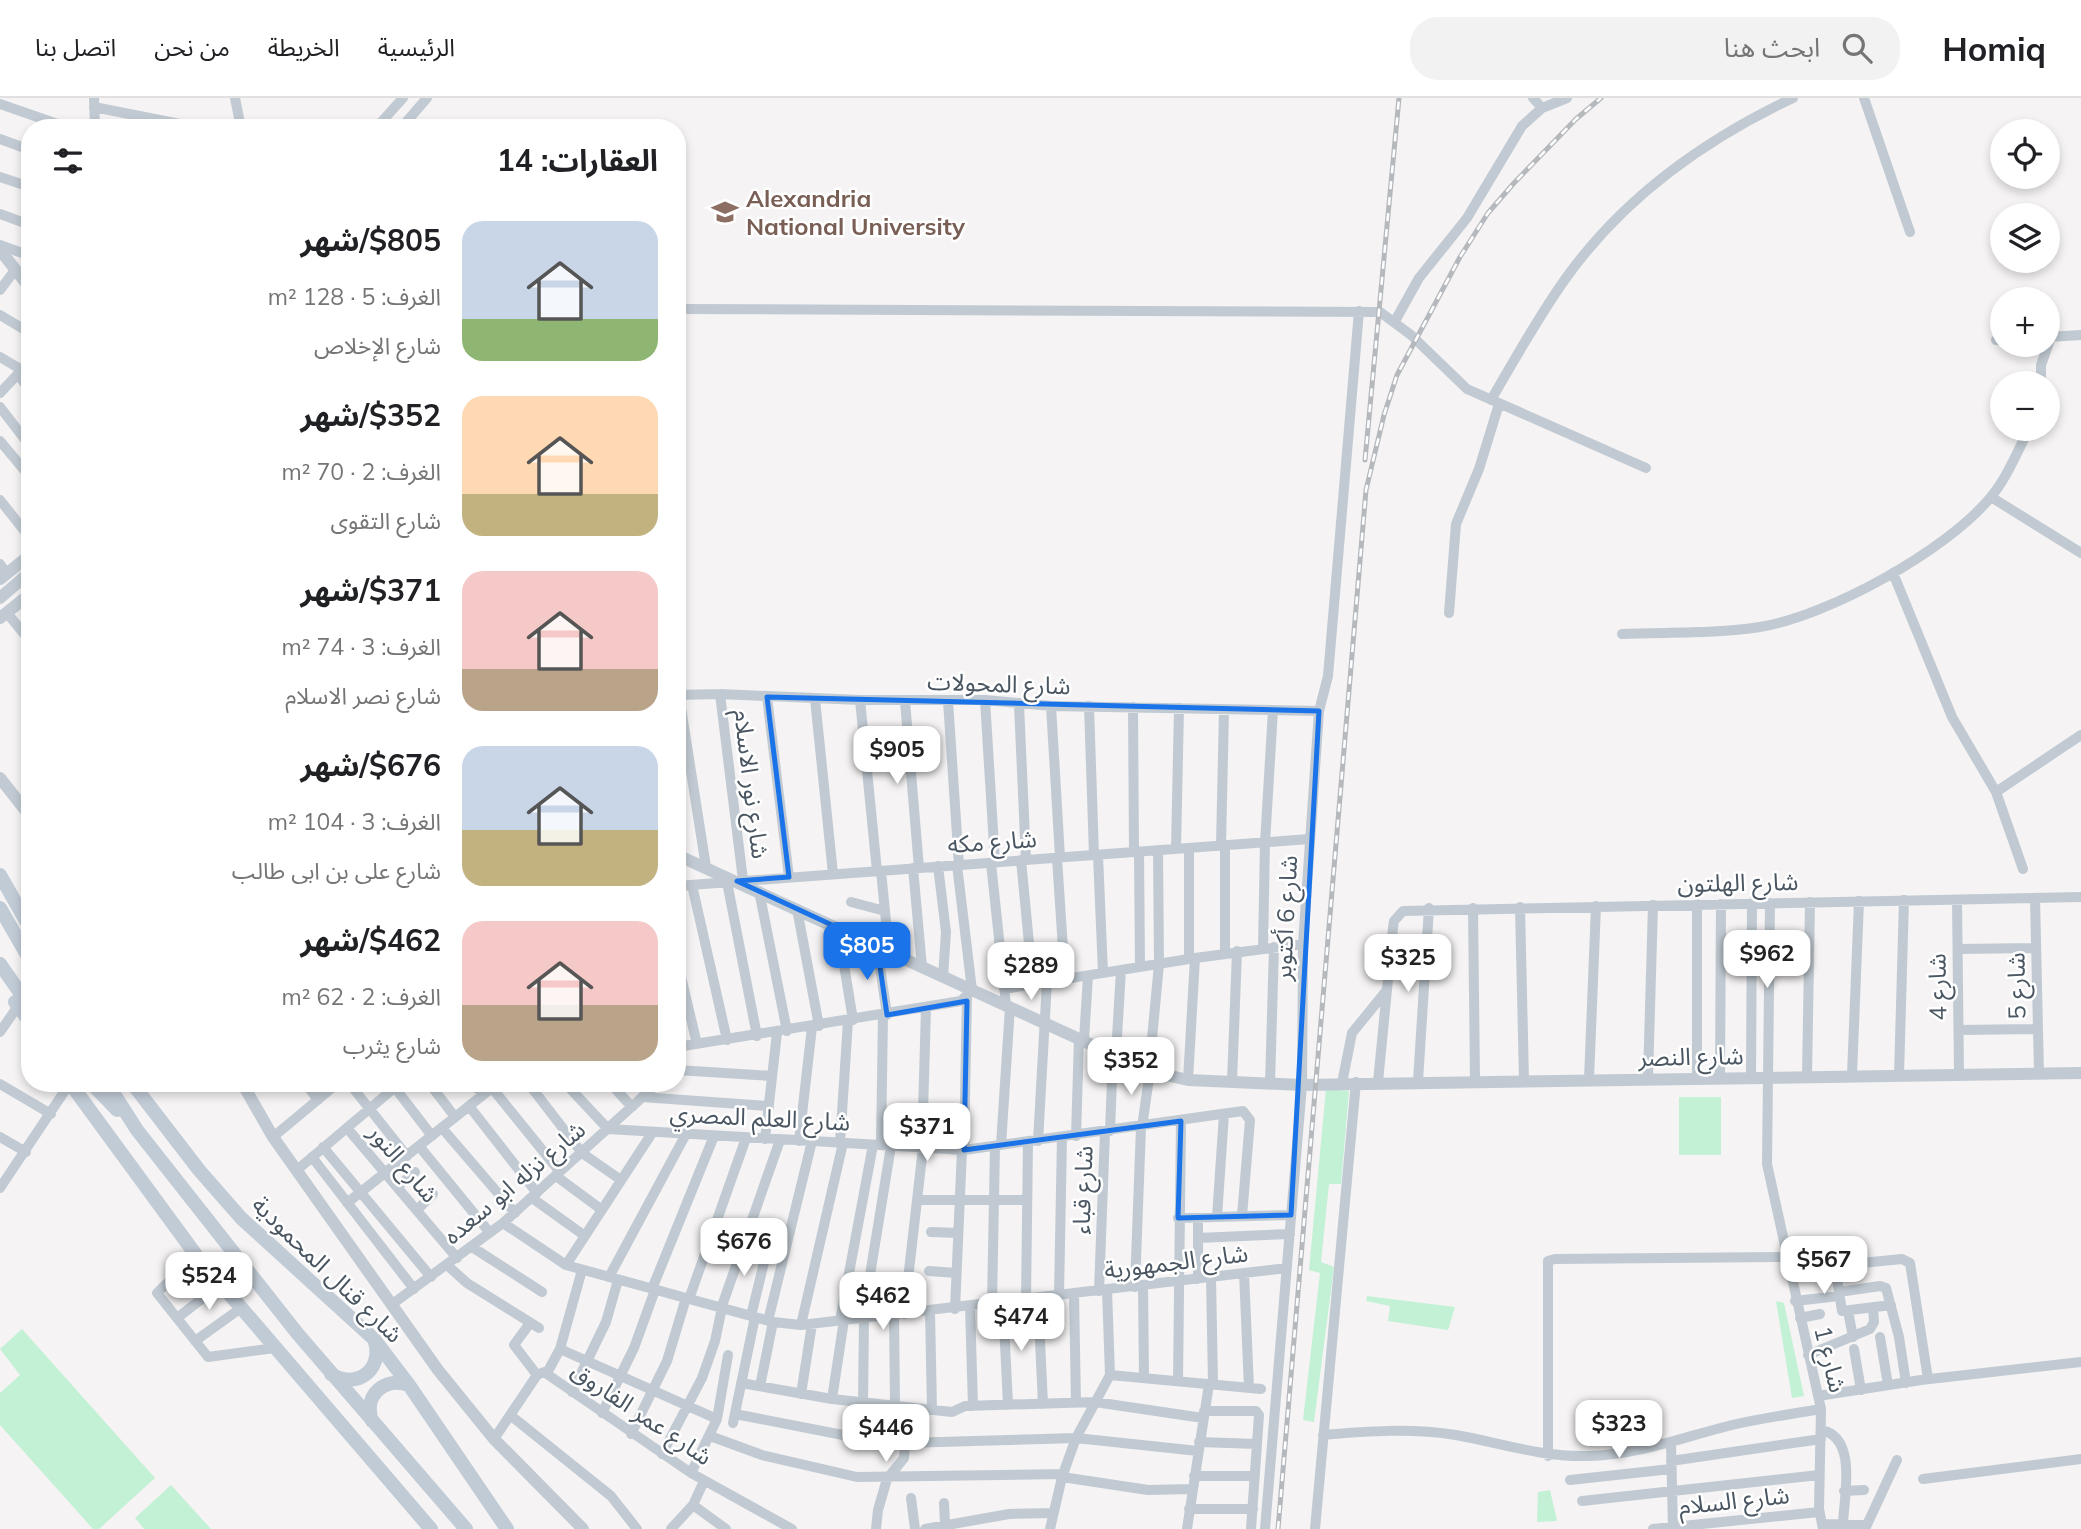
<!DOCTYPE html>
<html lang="ar">
<head>
<meta charset="utf-8">
<style>
  body { margin:0; font-family:Mulish,"Noto Sans Arabic",sans-serif; background:#f2f2f2; color:#202124; direction:rtl; height:100vh; display:flex; flex-direction:column; font-size:26px; white-space:nowrap }
  * { box-sizing:border-box; margin:0 }
  p { font-size:23px; color:#757577 }
  .icon { flex:none; width:38px; height:38px; fill:none; stroke:currentColor; stroke-width:2; stroke-linecap:round; stroke-linejoin:round }
  .map { position:relative; flex:1; overflow:hidden; direction:ltr }
  .sheet { position:absolute; left:21px; top:21px; width:665px; height:973px; display:flex; flex-direction:column; background:#fff; border-radius:28px; box-shadow:0 4px 10px #0003; direction:rtl }
  .sheet>* { flex:none }
  .fabs { position:absolute; left:1990px; top:21px; display:grid; gap:14px }
  .fabs a { display:grid; place-items:center; width:70px; height:70px; border-radius:50%; background:#fff; box-shadow:0 4px 10px #0003; font-size:35px }
  .price { position:absolute; translate:-50% -60px; padding:0 16px; border-radius:14px; background:#fff; color:#222; font-size:23px; line-height:46px; filter:drop-shadow(0 2px 4px #0008) }
  .price::after { content:''; position:absolute; left:50%; top:42px; width:21px; height:16px; margin-left:-10px; background:inherit; clip-path:polygon(0 0,100% 0,50% 100%) }
  .price.current { background:#1a73e8; color:#fff }
  ul { padding:0; list-style:none }
  li { display:flex; align-items:center; gap:21px; height:175px; padding:0 28px }
  li span { display:grid; place-items:center; flex:none; width:196px; height:140px; border-radius:21px; color:#555 }
  li>.icon { margin-inline-start:auto }
  span .icon { width:84px; height:84px; fill:#fffc; stroke-width:1 }
  li b { font-size:30px }
  h2 { display:flex; justify-content:space-between; align-items:center; height:84px; padding:0 28px; font-size:30px }
  header { display:flex; align-items:center; gap:42px; box-sizing:border-box; height:98px; padding:0 35px; background:#fff; border-bottom:2px solid #e0e0e0 }
  header strong { font-size:33px }
  nav { display:flex; gap:38px; margin-inline-start:auto; font-size:24px }
  .search { width:490px; height:63px; background:#f2f2f2; display:flex; align-items:center; gap:18px; box-sizing:border-box; padding:0 24px; border-radius:28px; color:#757577; font-size:26px }
  .map>svg:first-child { display:block }
  .green { fill:#c3f1d5 }
  .lines { fill:none; stroke-linecap:round; stroke-linejoin:round }
  .minor { stroke:#c1cad2; stroke-width:10 }
  .tertiary { stroke:#c1cad2; stroke-width:12 }
  .secondary { stroke:#c1cbd6; stroke-width:14 }
  .rail-casing { stroke:#b5b8bd; stroke-width:5 }
  .rail { stroke:#fff; stroke-width:2.5; stroke-dasharray:8; stroke-linecap:butt }
  .marked { fill:none; stroke:#1a73e8; stroke-width:5; stroke-linejoin:round }
  .labels { text-anchor:middle; dominant-baseline:central; stroke-width:5; stroke-linejoin:round; paint-order:stroke }
  .education-label { font-size:24px; font-weight:bold; fill:#785e54; stroke:#fff; text-anchor:start }
  .street-label { font-size:24px; fill:#4a5661; stroke:#fff }
</style>
</head>
<body>
<header>
<strong>Homiq</strong>
<div class="search"><svg class="icon" aria-label="search" viewBox="0 0 24 24"><circle cx="10" cy="10" r="6"/><path d="M15 15l6 6"/></svg>ابحث هنا</div>
<nav><a>الرئيسية</a><a>الخريطة</a><a>من نحن</a><a>اتصل بنا</a></nav>
</header>
<div class="map">
<svg width="2081" height="1431" viewBox="0 0 2081 1431">
  <rect width="100%" height="100%" fill="#f5f3f3"/>
  <path class="green" d="M 1326,991 L 1349,993 L 1341,1086 L 1329,1086 L 1321,1164 L 1334,1169 L 1314,1324 L 1303,1322 L 1320,1175 L 1309,1172 Z
    M 1679,999 L 1721,999 L 1721,1057 L 1679,1057 Z
    M 1367,1198 L 1455,1209 L 1448,1232 L 1388,1223 L 1390,1208 L 1366,1203 Z
    M 1776,1203 L 1784,1205 L 1804,1298 L 1792,1300 Z
    M 22,1231 L 155,1380 L 99,1431 L 93,1431 L 0,1327 L 0,1295 L 20,1277 L 0,1251 Z
    M 171,1387 L 211,1431 L 144,1431 L 135,1420 Z
    M 1550,1392 L 1557,1423 L 1537,1424 L 1538,1394 Z"/>
  <g class="lines">
    <path class="minor" d="M 94,0 L 95,30
      M 235,0 L 241,30
      M 1533,0 L 1542,10
      M 1864,0 L 1910,134
      M 0,6 L 69,30
      M 94,9 L 200,30
      M 376,30 L 403,0
      M 401,30 L 427,0
      M 0,41 L 30,52
      M 0,79 L 30,89
      M 0,116 L 30,127
      M 0,147 L 30,158
      M 0,192 L 15,172
      M 677,211 L 1380,214 L 1411,237 L 1467,291 L 1646,370
      M 0,217 L 30,235
      M 1395,223 L 1419,180 L 1467,120 L 1522,28 L 1542,10 L 1567,0
      M 2048,239 L 2081,237
      M 1996,242 L 2002,241
      M 0,259 L 22,272
      M 18,276 L 30,293
      M 2041,285 L 2041,267 L 2051,239
      M 0,295 L 30,263
      M 1491,302 C 1515,261 1538,219 1566,180 C 1624,99 1704,42 1793,0
      M 0,309 L 30,348
      M 0,343 L 30,379
      M 1991,399 L 2081,455
      M 0,402 L 30,440
      M 0,466 L 7,476
      M 1893,475 L 1952,619 L 1996,694 L 2023,771
      M 7,515 L 30,543
      M 1449,515 L 1456,426 L 1479,371 L 1499,306
      M 1622,536 C 1667,534 1715,536 1760,529 C 1828,518 1946,453 1990,400 C 2007,380 2017,354 2029,331
      M 720,596 L 743,782
      M 677,597 L 720,596 L 860,602 L 985,602 L 1051,608 L 1319,613
      M 679,597 L 706,769
      M 767,599 L 789,779
      M 815,601 L 833,776
      M 860,602 L 877,773
      M 985,602 L 995,764
      M 905,603 L 919,770
      M 948,603 L 959,767
      M 1019,607 L 1026,762
      M 1051,608 L 1060,759
      M 1089,608 L 1094,757
      M 1133,609 L 1134,754
      M 1996,694 L 2081,637
      M 1221,748 L 1224,611
      M 1176,751 L 1179,610
      M 1139,754 L 1140,869
      M 1098,757 L 1103,875
      M 1057,760 L 1065,881
      M 1021,762 L 1033,887
      M 991,765 L 1006,907
      M 938,768 L 946,834 L 943,879
      M 913,770 L 922,869
      M 881,773 L 889,854
      M 727,784 L 757,938
      M 692,787 L 727,942
      M 677,788 L 1309,741
      M 759,793 L 787,933
      M 2035,800 L 2039,975
      M 1957,802 L 1959,976
      M 851,804 L 885,813
      M 1770,805 L 1767,1066 L 1821,1311 L 1819,1411 L 1823,1431
      M 1520,809 L 1524,982
      M 1473,810 L 1475,982
      M 797,811 L 819,928
      M 838,830 L 853,922
      M 877,848 L 887,917
      M 1263,850 L 1265,745 L 1273,612
      M 1958,851 L 2036,850
      M 1225,855 L 1225,748
      M 1189,861 L 1189,750
      M 677,862 L 697,946
      M 1004,891 L 1195,860 L 1303,846
      M 1959,932 L 2038,931
      M 0,934 L 18,908
      M 1084,942 L 1088,878
      M 677,949 L 961,903 L 972,892 L 957,767
      M 1116,956 L 1121,872
      M 677,966 L 682,948
      M 677,972 L 772,978
      M 1149,973 L 1159,866 L 1158,752
      M 1852,977 L 1859,803
      M 1899,977 L 1904,802
      M 1807,978 L 1810,804
      M 1697,979 L 1697,806
      M 1720,979 L 1721,806
      M 1751,979 L 1752,805
      M 1648,980 L 1653,807
      M 1589,981 L 1596,808
      M 1188,982 L 1195,860
      M 1418,983 L 1429,810
      M 1232,984 L 1237,853
      M 1378,984 L 1393,830 L 1394,823 L 1403,813 L 2081,799
      M 305,985 L 318,1002
      M 349,985 L 407,1058
      M 429,985 L 455,1019
      M 473,985 L 483,997
      M 528,985 L 582,1055 L 621,1082
      M 565,985 L 608,1031 L 964,1052 L 1243,1013 L 1250,1022 L 1242,1118
      M 610,985 L 632,1009
      M 1270,985 L 1274,849
      M 1342,985 L 1352,935 L 1387,892
      M 0,986 L 51,1016
      M 392,986 L 432,1038
      M 492,990 L 560,1074
      M 642,999 L 769,1008
      M 469,1008 L 537,1095
      M 1142,1029 L 1150,973
      M 347,1030 L 457,1160
      M 442,1030 L 515,1115
      M 1110,1033 L 1113,955
      M 1076,1038 L 1079,940
      M 0,1039 L 26,1054
      M 273,1039 L 338,985
      M 765,1041 L 777,935
      M 799,1043 L 812,929
      M 1038,1043 L 1047,884
      M 840,1045 L 848,923
      M 881,1047 L 883,917
      M 1001,1047 L 1010,909
      M 419,1048 L 490,1135
      M 323,1049 L 431,1179
      M 922,1050 L 926,910
      M 964,1052 L 967,898
      M 312,1059 L 414,1191
      M 297,1072 L 400,985
      M 556,1078 L 602,1112
      M 397,1089 L 415,1074
      M 0,1090 L 70,985
      M 532,1100 L 585,1138
      M 917,1102 L 1027,1102
      M 347,1105 L 498,985
      M 417,1112 L 433,1096
      M 1217,1119 L 1224,1016
      M 1178,1120 L 1291,1117
      M 1198,1120 L 1198,1181
      M 503,1125 L 566,1167 L 773,1224 L 801,1227 L 1287,1170
      M 931,1134 L 958,1135
      M 1198,1140 L 1290,1136
      M 472,1149 L 542,1194
      M 196,1157 L 157,1195 L 208,1259 L 275,1250
      M 447,1167 L 467,1185 L 539,1230
      M 566,1167 L 652,1035
      M 1835,1168 L 1842,1213 L 1891,1207
      M 1790,1172 L 1902,1161 L 1910,1165 L 1928,1281
      M 929,1173 L 956,1175
      M 1244,1175 L 1249,1290
      M 609,1179 L 686,1036
      M 1211,1179 L 1213,1286
      M 1143,1188 L 1144,1280
      M 1135,1189 L 1141,1029
      M 652,1191 L 714,1038
      M 1107,1192 L 1110,1277
      M 1099,1193 L 1105,1034
      M 1839,1194 L 1880,1188 L 1886,1190 L 1899,1239 L 1906,1285
      M 1074,1196 L 1076,1305
      M 1059,1198 L 1062,1039
      M 689,1201 L 746,1040
      M 1038,1201 L 1043,1306
      M 1026,1202 L 1028,1044
      M 1795,1203 L 1839,1198
      M 1003,1205 L 1008,1307
      M 992,1206 L 995,1048
      M 391,1207 L 503,1125 L 658,985
      M 970,1209 L 973,1308
      M 955,1211 L 962,1052
      M 930,1213 L 932,1312
      M 1848,1213 L 1853,1239
      M 904,1216 L 923,1050
      M 894,1217 L 895,1308
      M 751,1218 L 768,1148
      M 177,1220 L 221,1186
      M 863,1220 L 891,1048
      M 1800,1220 L 1820,1216
      M 768,1223 L 812,1043
      M 840,1223 L 873,1047
      M 530,1225 L 514,1247 L 537,1277
      M 801,1227 L 843,1045
      M 1880,1239 L 1888,1287
      M 195,1243 L 241,1210
      M 560,1251 L 717,1321
      M 1854,1251 L 1861,1292
      M 1808,1257 L 1870,1231 L 1874,1224 L 1873,1209
      M 547,1275 L 560,1251 L 582,1172
      M 1110,1277 L 1261,1291
      M 1178,1283 L 1181,1023
      M 741,1285 L 832,1301 L 952,1314 L 965,1308 L 1095,1304 L 1203,1320
      M 760,1288 L 773,1224
      M 572,1294 L 606,1224 L 618,1182
      M 801,1296 L 812,1226
      M 1818,1298 L 1921,1282 L 2081,1264
      M 832,1301 L 844,1222
      M 863,1305 L 864,1220
      M 1204,1313 L 1256,1313 L 1259,1317 L 1251,1431
      M 602,1315 L 634,1250 L 655,1192
      M 735,1316 L 848,1338 L 905,1345 L 1076,1340 L 1198,1353
      M 510,1317 L 611,1398 L 637,1431
      M 733,1325 L 755,1219
      M 1821,1332 C 1858,1339 1844,1398 1843,1426
      M 631,1336 L 667,1263 L 686,1200
      M 1323,1337 C 1368,1333 1411,1330 1456,1337 C 1501,1345 1540,1359 1587,1358 C 1639,1357 1683,1339 1732,1327 C 1762,1320 1792,1316 1821,1311
      M 710,1338 L 762,1357 L 857,1379 L 1063,1376
      M 494,1341 L 537,1277 L 544,1274 L 691,1375 L 792,1431
      M 1199,1344 L 1257,1346
      M 1671,1346 L 1673,1431
      M 662,1356 L 702,1280 L 715,1243 L 723,1205 L 780,1042
      M 1548,1358 L 1548,1163 L 1555,1161 L 1787,1159
      M 1671,1363 L 1821,1341
      M 691,1375 L 717,1321 L 728,1257
      M 1194,1378 L 1255,1378
      M 1062,1379 L 1148,1392 L 1192,1391
      M 1923,1381 L 2081,1361
      M 1570,1382 L 1671,1371
      M 1844,1393 L 1864,1392
      M 911,1400 L 915,1431
      M 1582,1403 L 1819,1377
      M 944,1405 L 945,1426
      M 693,1407 L 726,1431
      M 1189,1411 L 1253,1411
      M 1822,1426 L 1866,1427
      M 671,1431 L 693,1407 L 704,1383
      M 876,1431 L 878,1412 L 887,1381 L 904,1360 L 907,1309
      M 925,1431 L 1009,1416 L 1053,1415
      M 1050,1431 L 1062,1379 L 1076,1340 L 1110,1277
      M 1187,1431 L 1209,1286
      M 1265,1431 L 1302,987 L 1303,846 L 1319,613 L 1328,578 L 1359,213
      M 1315,1431 L 1356,984
      M 1653,1431 L 1819,1414
      M 1865,1431 L 1897,1362"/>
    <path class="tertiary" d="M 0,152 L 30,190
      M 0,481 L 30,457
      M 0,500 L 30,474
      M 0,520 L 30,496
      M 0,680 L 30,718
      M 677,757 L 1149,973 L 1188,982 L 1302,987 L 2081,975
      M 242,985 L 273,1039 L 438,1272 L 494,1341 L 583,1431"/>
    <path class="secondary" d="M 0,777 L 30,830
      M 0,810 L 30,862
      M 0,866 L 30,909
      M 15,904 L 30,924
      M 70,985 L 196,1157 L 431,1431
      M 91,985 L 117,1012
      M 107,985 L 137,1032 L 297,1235 L 466,1431
      M 132,985 L 199,1072 L 241,1120 L 374,1241 L 409,1287 L 507,1431
      M 331,1276 C 356,1292 383,1272 375,1244
      M 372,1323 C 363,1298 384,1278 409,1287"/>
    <g class="rail-casing">
      <path id="rail" d="M 1365,362 L 1399,0
        M 1278,1431 L 1366,392 L 1384,317 L 1397,277 L 1460,159 L 1488,115 L 1514,85 L 1576,21 L 1601,0"/>
    </g>
    <use href="#rail" class="rail"/>
  </g>
  <path class="marked" d="M 767,599 L 1319,613 L 1291,1117 L 1178,1120 L 1181,1023 L 964,1052 L 967,903 L 887,917 L 877,848 L 737,783 L 789,779 Z"/>
  <defs>
    <g id="school-bare" transform="scale(2.1)"><path d="M0-5L7-2L0 1L-7-2ZM-4 1L0 2.5L4 1V4Q0 6-4 4Z" fill="#8d6e63" stroke="#fff" stroke-width="2.5" paint-order="stroke"/></g>
  </defs>
  <g fill-rule="evenodd">
    <use href="#school-bare" x="725" y="114"/>
  </g>
  <g class="labels">
    <g class="education-label">
      <text x="746" y="100">Alexandria<tspan x="746" dy="28">National University</tspan></text>
    </g>
    <g class="street-label">
      <text transform="translate(999 585) rotate(2)">شارع المحولات</text>
      <text transform="translate(752 686) rotate(83)">شارع نور الاسلام</text>
      <text transform="translate(992 743) rotate(-4)">شارع مكه</text>
      <text transform="translate(1738 784) rotate(-1)">شارع الهلتون</text>
      <text transform="translate(1285 820) rotate(-87)">شارع 6 أكتوبر</text>
      <text transform="translate(2016 888) rotate(-91)">شارع 5</text>
      <text transform="translate(1937 889) rotate(-91)">شارع 4</text>
      <text transform="translate(1691 958) rotate(-1)">شارع النصر</text>
      <text transform="translate(760 1019) rotate(3)">شارع العلم المصري</text>
      <text transform="translate(404 1065) rotate(50)">شارع النور</text>
      <text transform="translate(514 1084) rotate(-40)">شارع نزله ابو سعده</text>
      <text transform="translate(1082 1092) rotate(-88)">شارع قباء</text>
      <text transform="translate(1176 1163) rotate(-7)">شارع الجمهورية</text>
      <text transform="translate(328 1171) rotate(44)">شارع قنال المحمودية</text>
      <text transform="translate(1831 1261) rotate(76)">شارع 1</text>
      <text transform="translate(642 1315) rotate(34)">شارع عمر الفاروق</text>
      <text transform="translate(1734 1402) rotate(-6)">شارع السلام</text>
    </g>
  </g>
</svg>
<div class="fabs">
<a><svg class="icon" aria-label="locate" viewBox="0 0 24 24"><circle cx="12" cy="12" r="6"/><path d="M12 2v4M12 18v4M2 12h4M18 12h4"/></svg></a>
<a><svg class="icon" aria-label="layers" viewBox="0 0 24 24"><path d="M12 4l9 5-9 5-9-5zM3 14l9 5 9-5"/></svg></a>
<a>+</a>
<a>−</a>
</div>
<b class="price" style="left:897px;top:688px">$905</b>
<b class="price current" style="left:867px;top:884px">$805</b>
<b class="price" style="left:1767px;top:892px">$962</b>
<b class="price" style="left:1408px;top:896px">$325</b>
<b class="price" style="left:1031px;top:904px">$289</b>
<b class="price" style="left:1131px;top:999px">$352</b>
<b class="price" style="left:927px;top:1065px">$371</b>
<b class="price" style="left:744px;top:1180px">$676</b>
<b class="price" style="left:1824px;top:1198px">$567</b>
<b class="price" style="left:209px;top:1214px">$524</b>
<b class="price" style="left:883px;top:1234px">$462</b>
<b class="price" style="left:1021px;top:1255px">$474</b>
<b class="price" style="left:1619px;top:1362px">$323</b>
<b class="price" style="left:886px;top:1366px">$446</b>
<section class="sheet">
<h2>العقارات: 14<svg class="icon" aria-label="filters" viewBox="0 0 24 24"><path d="M4 7h16M4 17h16"/><circle cx="9" cy="7" r="2"/><circle cx="15" cy="17" r="2"/></svg></h2>
<ul>
<li><span style="background:linear-gradient(#c9d6e8 70%,#8fb573 0)"><svg class="icon" aria-label="home" viewBox="0 0 24 24"><path d="M3 11l9-7 9 7M6 9v11h12V9"/></svg></span><div><b>$805/شهر</b><p>الغرف: 5 · 128 m²</p><p>شارع الإخلاص</p></div></li>
<li><span style="background:linear-gradient(#ffd9b3 70%,#c2b280 0)"><svg class="icon" aria-label="home" viewBox="0 0 24 24"><path d="M3 11l9-7 9 7M6 9v11h12V9"/></svg></span><div><b>$352/شهر</b><p>الغرف: 2 · 70 m²</p><p>شارع التقوى</p></div></li>
<li><span style="background:linear-gradient(#f6c9c9 70%,#b9a48a 0)"><svg class="icon" aria-label="home" viewBox="0 0 24 24"><path d="M3 11l9-7 9 7M6 9v11h12V9"/></svg></span><div><b>$371/شهر</b><p>الغرف: 3 · 74 m²</p><p>شارع نصر الاسلام</p></div></li>
<li><span style="background:linear-gradient(#c9d6e8 60%,#c2b280 0)"><svg class="icon" aria-label="home" viewBox="0 0 24 24"><path d="M3 11l9-7 9 7M6 9v11h12V9"/></svg></span><div><b>$676/شهر</b><p>الغرف: 3 · 104 m²</p><p>شارع على بن ابى طالب</p></div></li>
<li><span style="background:linear-gradient(#f6c9c9 60%,#b9a48a 0)"><svg class="icon" aria-label="home" viewBox="0 0 24 24"><path d="M3 11l9-7 9 7M6 9v11h12V9"/></svg></span><div><b>$462/شهر</b><p>الغرف: 2 · 62 m²</p><p>شارع يثرب</p></div></li>
</ul>
</section>
</div>
</body>
</html>
